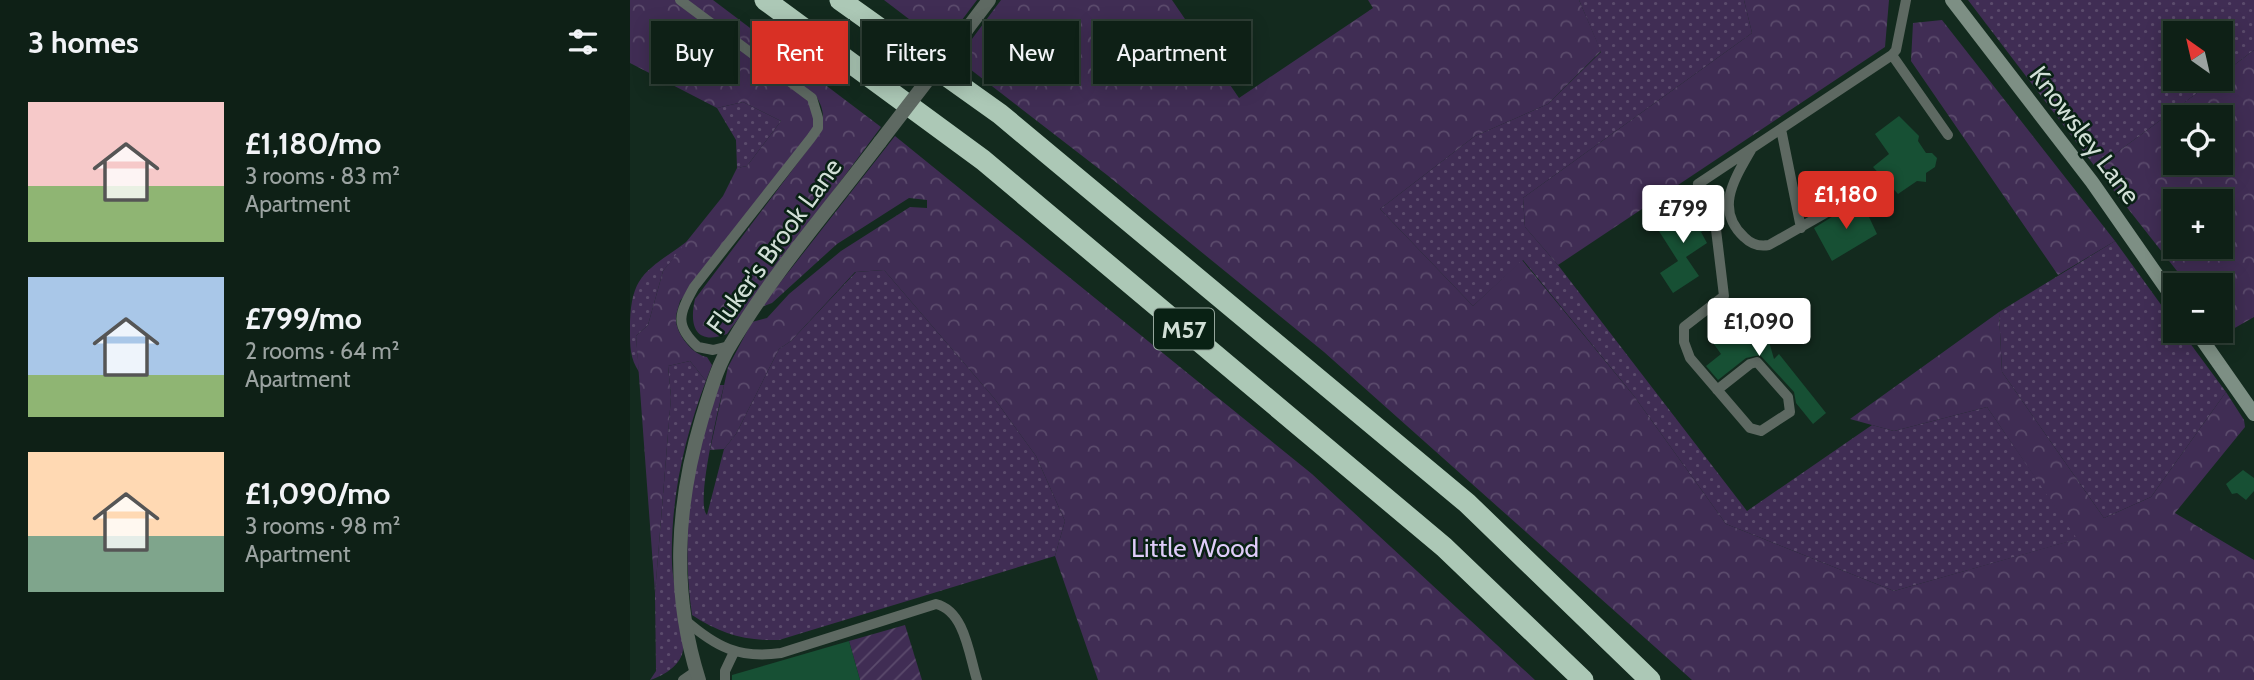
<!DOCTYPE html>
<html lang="en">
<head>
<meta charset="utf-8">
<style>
  body { margin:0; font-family:Cabin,sans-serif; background:#17281f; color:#f1f3f6; height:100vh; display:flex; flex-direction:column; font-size:26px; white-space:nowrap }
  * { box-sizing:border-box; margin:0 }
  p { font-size:23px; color:#9ba3a1 }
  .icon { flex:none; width:38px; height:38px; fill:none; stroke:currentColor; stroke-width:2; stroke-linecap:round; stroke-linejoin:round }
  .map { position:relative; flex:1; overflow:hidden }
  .details { display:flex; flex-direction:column; background:#0e2016; width:630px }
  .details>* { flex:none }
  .banner { position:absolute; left:21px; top:21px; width:665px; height:63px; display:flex; gap:14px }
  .needle { width:46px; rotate:326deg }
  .controls { position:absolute; left:1533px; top:21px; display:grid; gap:14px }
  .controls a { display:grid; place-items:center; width:70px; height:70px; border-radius:0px; background:#0e2016; box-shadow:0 4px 18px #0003,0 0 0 2px #2e3e35; font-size:35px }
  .price { position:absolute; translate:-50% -60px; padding:0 16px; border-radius:7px; background:#fff; color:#222; font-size:23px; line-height:46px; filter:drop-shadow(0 2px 4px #0008) }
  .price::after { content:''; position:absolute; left:50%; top:42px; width:21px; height:16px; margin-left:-10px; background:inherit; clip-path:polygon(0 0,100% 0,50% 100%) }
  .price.active { background:#d93025; color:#fff }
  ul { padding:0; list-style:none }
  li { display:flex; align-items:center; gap:21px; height:175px; padding:0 28px }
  li span { display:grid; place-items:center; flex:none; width:196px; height:140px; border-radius:0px; color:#555 }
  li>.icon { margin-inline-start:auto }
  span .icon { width:84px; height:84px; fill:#fffc; stroke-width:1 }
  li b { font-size:30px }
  h2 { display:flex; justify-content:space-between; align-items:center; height:84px; padding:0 28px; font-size:30px }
  .pill { padding:0 24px; border-radius:0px; background:#0e2016; box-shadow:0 4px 18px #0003,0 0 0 2px #2e3e35; font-size:24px; line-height:63px }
  .pill.active { background:#d93025; color:#fff }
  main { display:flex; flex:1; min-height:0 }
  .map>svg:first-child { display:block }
  .grass { fill:url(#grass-dots) }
  .forest { fill:url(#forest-crowns); fill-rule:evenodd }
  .garden { fill:url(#garden-furrows) }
  .building { fill:#175034 }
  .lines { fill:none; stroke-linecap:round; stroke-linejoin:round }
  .service { stroke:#5e6962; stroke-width:10 }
  .minor { stroke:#5e6962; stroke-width:14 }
  .secondary { stroke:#7d8f84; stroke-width:14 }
  .motorway { stroke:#acc8b6; stroke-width:21 }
  .minor-bridge { stroke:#5e6962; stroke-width:14 }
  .labels { text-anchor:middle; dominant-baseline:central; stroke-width:5; stroke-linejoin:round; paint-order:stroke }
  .shield { fill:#092114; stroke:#95a69c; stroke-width:2 }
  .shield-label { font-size:24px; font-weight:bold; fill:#d1dfd6 }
  .street-label { font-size:26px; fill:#d1dfd6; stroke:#092114 }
  .park-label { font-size:26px; fill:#dfccf9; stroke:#092114 }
</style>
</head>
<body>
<main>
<section class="details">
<h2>3 homes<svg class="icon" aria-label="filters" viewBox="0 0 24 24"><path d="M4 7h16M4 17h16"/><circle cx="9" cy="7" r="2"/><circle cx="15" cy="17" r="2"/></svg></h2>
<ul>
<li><span style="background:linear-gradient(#f6c9c9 60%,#8fb573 0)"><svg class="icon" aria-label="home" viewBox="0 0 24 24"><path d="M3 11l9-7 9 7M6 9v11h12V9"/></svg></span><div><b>£1,180/mo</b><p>3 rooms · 83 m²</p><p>Apartment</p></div></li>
<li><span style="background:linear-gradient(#a9c7e8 70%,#8fb573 0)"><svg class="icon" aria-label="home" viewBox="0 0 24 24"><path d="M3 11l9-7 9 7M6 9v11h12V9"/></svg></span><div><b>£799/mo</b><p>2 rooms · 64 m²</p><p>Apartment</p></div></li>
<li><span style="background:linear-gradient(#ffd9b3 60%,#7fa58c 0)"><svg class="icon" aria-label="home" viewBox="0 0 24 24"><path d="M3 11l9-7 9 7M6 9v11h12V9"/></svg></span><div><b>£1,090/mo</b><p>3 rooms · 98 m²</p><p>Apartment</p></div></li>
</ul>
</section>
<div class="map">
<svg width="1624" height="680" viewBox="0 0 1624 680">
  <defs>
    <pattern id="grass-dots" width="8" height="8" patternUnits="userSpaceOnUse" patternTransform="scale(1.75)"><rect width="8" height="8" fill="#402d54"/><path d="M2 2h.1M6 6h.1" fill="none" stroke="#5b4b6c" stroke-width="1.8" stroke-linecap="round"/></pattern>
    <pattern id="forest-crowns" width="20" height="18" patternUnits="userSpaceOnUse" patternTransform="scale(1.75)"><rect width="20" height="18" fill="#402d54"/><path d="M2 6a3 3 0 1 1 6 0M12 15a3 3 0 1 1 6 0" fill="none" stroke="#5b4b6c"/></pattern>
    <pattern id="garden-furrows" width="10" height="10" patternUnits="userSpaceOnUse" patternTransform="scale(1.75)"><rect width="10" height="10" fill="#402d54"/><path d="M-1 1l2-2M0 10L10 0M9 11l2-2" fill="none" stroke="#5b4b6c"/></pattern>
  </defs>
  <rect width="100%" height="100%" fill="#132a1e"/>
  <path class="grass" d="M 949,0 L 1114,0 L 1122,33 L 893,198 L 895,227 L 928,265 L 1117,511 L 1242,425 L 1264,431 L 1357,407 L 1448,539 L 1264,591 L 1096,524 L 1004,396 L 893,260 L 843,306 L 750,209 L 845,136 L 918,104 L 971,52 Z
    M 1338,0 L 1624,0 L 1624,50 L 1591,75 L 1591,33 L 1545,33 L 1545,79 L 1586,79 L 1466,168 Z
    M 113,102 L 151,121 L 117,166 L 107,168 L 106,140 L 87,108 Z
    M 59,240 L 33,271 L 18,325 L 6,336 L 9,372 C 0,358 0,347 0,330 C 0,273 16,272 59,240 Z
    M 1485,241 L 1545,324 L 1545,331 L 1551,331 L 1596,392 L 1521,497 L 1474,518 L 1372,372 L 1369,312 Z
    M 254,270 L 364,398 L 406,456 L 435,521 L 425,556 L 149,640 C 115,641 91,634 62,615 C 55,566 56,517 64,468 C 68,440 81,412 89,385 L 94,385 C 89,406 65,504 77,515 L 94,449 L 106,434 L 149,349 L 161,341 L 226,272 Z
    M 60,361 L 76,381 C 54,438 40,502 42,564 C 43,588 56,627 53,649 C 52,665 33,676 20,680 L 26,671 L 25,593 L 41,397 L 38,366 Z"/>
  <path class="forest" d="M 0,0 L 83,0 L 251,127 L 97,334 C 65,346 59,325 65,299 L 185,140 C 195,124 196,112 186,96 L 183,130 L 50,301 C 49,306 46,313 46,318 C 45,333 63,355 77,357 L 82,365 L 76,381 L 60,361 L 38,366 L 41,397 L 25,593 L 6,336 L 18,325 L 33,271 L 93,196 L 107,168 L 117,166 L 151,121 L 113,102 L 87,108 L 0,63 Z
    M 254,0 L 347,0 L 313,45 Z
    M 371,0 L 542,0 L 609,98 L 743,8 L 738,0 L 949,0 L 971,51 L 918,104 L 845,136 L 750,209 L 843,306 L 892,260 L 1004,396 L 1096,524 L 1264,591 L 1447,539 L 1357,407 L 1264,431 L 1220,419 L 1369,312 L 1372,372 L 1474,518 L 1521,497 L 1596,392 L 1614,420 L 1615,427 L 1545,513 L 1624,560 L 1624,680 L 1062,680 L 694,352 L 477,175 L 327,59 Z
    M 1114,0 L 1259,0 L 1255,47 L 928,265 L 895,227 L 893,198 L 1122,33 Z
    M 1312,20 L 1485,241 L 1428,275 L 1281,61 L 1283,23 Z
    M 1624,50 L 1624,317 L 1596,333 L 1591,326 L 1591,285 L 1558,285 L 1466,168 L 1586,79 L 1591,79 L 1591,75 ZM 1545,117 L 1591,117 L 1591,163 L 1545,163 ZM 1591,201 L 1591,247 L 1545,247 L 1545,201 Z
    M 265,136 L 682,474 L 905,680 L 468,680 L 425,556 L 435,521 L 406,456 L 364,398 L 254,270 L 225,272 L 161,341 L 149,349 L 106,434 L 94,449 L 80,450 L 98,367 L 122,322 L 137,318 L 159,294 L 211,251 L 280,207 L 297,208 L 297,200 L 279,198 L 207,244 L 142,303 L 131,307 Z"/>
  <path class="garden" d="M 275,625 L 292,680 L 230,680 L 219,641 Z"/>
  <path class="building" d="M 1269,116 L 1289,136 L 1288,141 L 1296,153 L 1302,153 L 1307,158 L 1305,167 L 1296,173 L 1296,182 L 1287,181 L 1268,194 L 1243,167 L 1259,154 L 1245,134 Z
    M 1180,173 L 1188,184 L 1195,181 L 1206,200 L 1177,215 L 1169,180 Z
    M 1066,202 L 1077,219 L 1078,228 L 1071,232 L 1077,243 L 1056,257 L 1069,276 L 1043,293 L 1030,273 L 1048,261 L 1027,228 Z
    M 1232,202 L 1247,234 L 1202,261 L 1184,228 L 1213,210 L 1215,213 Z
    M 1128,303 L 1144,359 L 1149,354 L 1196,413 L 1183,424 L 1166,403 L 1164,392 L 1130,355 L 1116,358 L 1088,380 L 1076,366 L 1091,354 L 1081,340 Z
    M 1613,470 L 1624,478 L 1624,491 L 1616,500 L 1607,493 L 1602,494 L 1596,484 Z
    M 219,641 L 230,680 L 102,680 L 102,675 Z"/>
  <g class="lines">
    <path class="service" d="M 50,0 L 182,98 L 188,118 L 188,128 L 181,138 L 64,287 C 49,314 44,325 68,347 L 83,350 L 99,346
      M 1262,55 L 1318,135
      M 1151,129 L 1171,228
      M 1121,150 C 1105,178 1084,209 1114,237 C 1121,244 1129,247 1139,245 L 1206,207
      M 1087,390 L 1120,364 L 1127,362 L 1158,397 L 1160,412 L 1131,431 L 1120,428 L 1060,358 L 1054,342 L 1054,327 L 1094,296 L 1084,213 L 1068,184 L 1262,55 L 1266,50 L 1276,0
      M 55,620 C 86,647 109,659 151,653 L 306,604 C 335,611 339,655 347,680
      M 53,680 L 66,671
      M 95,680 L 95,671 L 104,652"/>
    <path class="minor" d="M 337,29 L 359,0
      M 69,680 C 41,592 46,506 72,418 C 80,393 87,366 101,344 C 143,273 200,208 250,142"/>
    <path class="secondary" d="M 1322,0 L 1462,182 L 1545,301
      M 1566,331 L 1624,414"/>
    <path class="motorway" d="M 135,0 L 353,160 L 814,547 L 953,680
      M 210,0 L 370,114 L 837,503 L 1020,680"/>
    <path class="minor-bridge" d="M 250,142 L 337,29"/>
  </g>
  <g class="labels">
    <rect class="shield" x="524" y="308.5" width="60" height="41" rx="5"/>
    <g class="shield-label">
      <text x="554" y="329">M57</text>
    </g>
    <g class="street-label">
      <text transform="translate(1455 135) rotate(53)">Knowsley Lane</text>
      <text transform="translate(144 246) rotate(-54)">Fluker's Brook Lane</text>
    </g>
    <g class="park-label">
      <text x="565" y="548">Little Wood</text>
    </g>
  </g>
</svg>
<div class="controls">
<a><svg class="needle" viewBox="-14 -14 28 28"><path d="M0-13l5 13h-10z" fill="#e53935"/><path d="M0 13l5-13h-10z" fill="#9ba3a1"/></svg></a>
<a><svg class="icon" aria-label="locate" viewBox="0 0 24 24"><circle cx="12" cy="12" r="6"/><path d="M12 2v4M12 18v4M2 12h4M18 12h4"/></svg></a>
<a>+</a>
<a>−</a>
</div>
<b class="price active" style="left:1216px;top:231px">£1,180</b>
<b class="price" style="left:1053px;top:245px">£799</b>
<b class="price" style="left:1129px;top:358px">£1,090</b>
<div class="banner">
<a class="pill">Buy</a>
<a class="pill active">Rent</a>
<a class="pill">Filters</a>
<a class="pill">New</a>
<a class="pill">Apartment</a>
</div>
</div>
</main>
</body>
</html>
